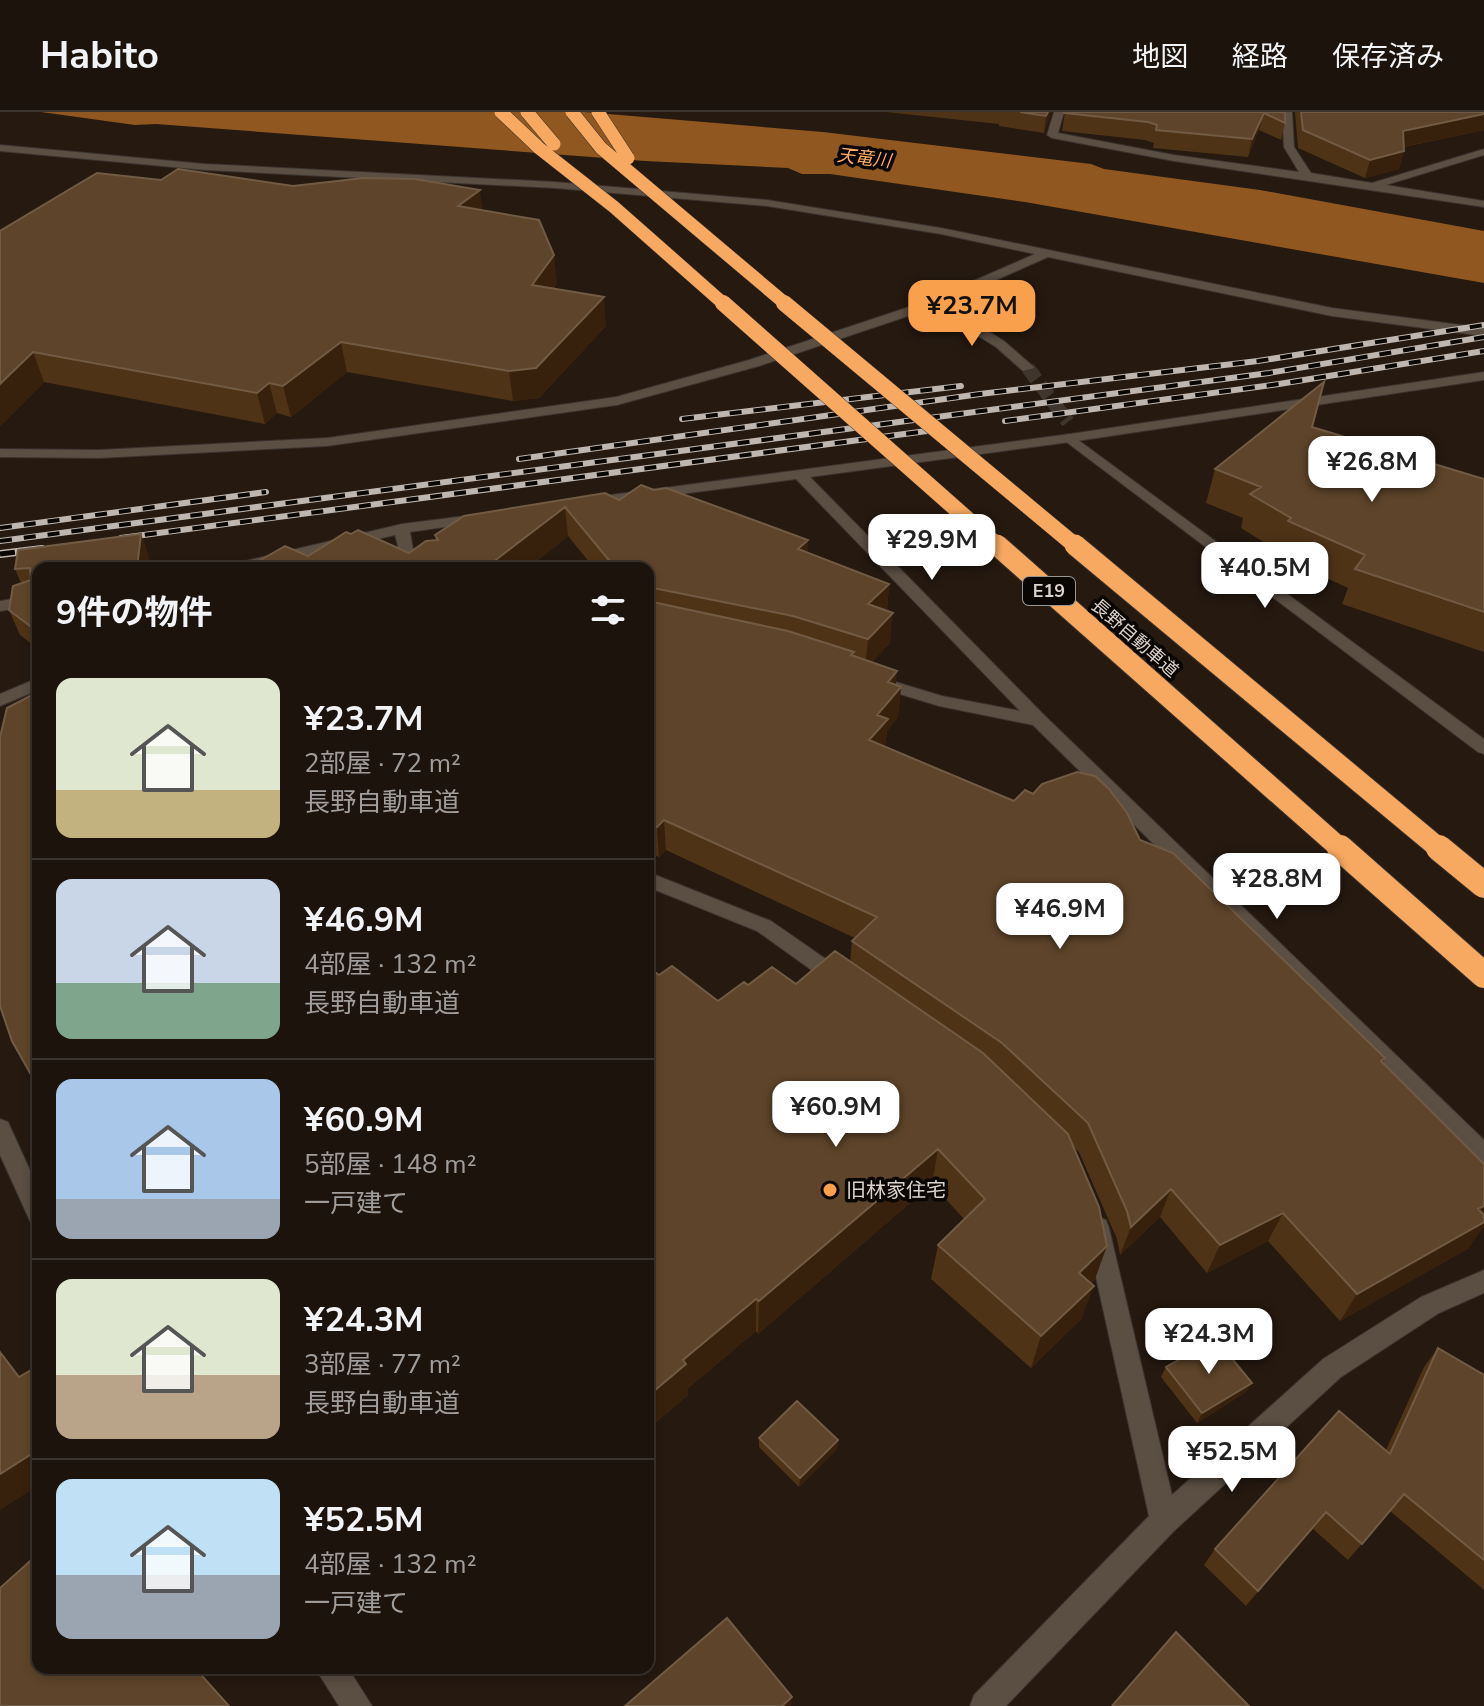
<!DOCTYPE html>
<html lang="ja">
<head>
<meta charset="utf-8">
<style>
  body { margin:0; font-family:"Nunito Sans","Noto Sans JP",sans-serif; background:#29201a; color:#f1f3f6; height:100vh; display:flex; flex-direction:column; font-size:30px; white-space:nowrap }
  * { box-sizing:border-box; margin:0 }
  p { font-size:26px; color:#a09e9d }
  .icon { flex:none; width:44px; height:44px; fill:none; stroke:currentColor; stroke-width:2; stroke-linecap:round; stroke-linejoin:round }
  .map { position:relative; flex:1; overflow:hidden }
  .details { position:absolute; left:32px; top:450px; width:622px; height:1112px; display:flex; flex-direction:column; background:#1c130c; border-radius:16px; box-shadow:0 4px 12px #0003,0 0 0 2px #3a322d }
  .details>* { flex:none }
  .price { position:absolute; translate:-50% -68px; padding:0 18px; border-radius:16px; background:#fff; color:#222; font-size:26px; line-height:52px; filter:drop-shadow(0 2px 4px #0008) }
  .price::after { content:''; position:absolute; left:50%; top:48px; width:24px; height:18px; margin-left:-12px; background:inherit; clip-path:polygon(0 0,100% 0,50% 100%) }
  .price.active { background:#f8a04b; color:#111 }
  ul { padding:0; list-style:none }
  li { display:flex; align-items:center; gap:24px; height:200px; padding:0 24px }
  li+li { border-top:2px solid #3a322d }
  li span { display:grid; place-items:center; flex:none; width:224px; height:160px; border-radius:16px; color:#555 }
  li>.icon { margin-inline-start:auto }
  span .icon { width:96px; height:96px; fill:#fffc; stroke-width:1 }
  li b { font-size:34px }
  h2 { display:flex; justify-content:space-between; align-items:center; height:96px; padding:0 24px; font-size:34px }
  header { display:flex; align-items:center; gap:48px; box-sizing:border-box; height:112px; padding:0 40px; background:#1c130c; border-bottom:2px solid #3a322d }
  header strong { font-size:38px }
  nav { display:flex; gap:44px; margin-inline-start:auto; font-size:28px }
  .map>svg:first-child { display:block }
  .water { fill:#905820 }
  .lines { fill:none; stroke-linecap:round; stroke-linejoin:round }
  .street-tunnel { stroke:#40352c; stroke-width:14; stroke-dasharray:14 7; stroke-linecap:butt }
  .street-casing { stroke:#3a322e; stroke-width:2 }
  .secondary-casing { stroke:#3a322e; stroke-width:2 }
  .street { fill:#5b4e43; fill-rule:evenodd }
  .secondary { fill:#5b4e43; fill-rule:evenodd }
  .rail-far1-casing { stroke:#bfb6af; stroke-width:6 }
  .rail-casing { stroke:#bfb6af; stroke-width:8 }
  .rail-far1 { stroke:#0a0603; stroke-width:4; stroke-dasharray:12; stroke-linecap:butt }
  .rail { stroke:#0a0603; stroke-width:5; stroke-dasharray:15; stroke-linecap:butt }
  .highway-bridge-far3-casing { stroke:#3a322e; stroke-width:14; stroke-linecap:butt }
  .highway-bridge-far2-casing { stroke:#3a322e; stroke-width:17; stroke-linecap:butt }
  .highway-bridge-far1-casing { stroke:#3a322e; stroke-width:23; stroke-linecap:butt }
  .highway-bridge-casing { stroke:#3a322e; stroke-width:28; stroke-linecap:butt }
  .highway-bridge-far3 { stroke:#f8a961; stroke-width:13 }
  .highway-bridge-far2 { stroke:#f8a961; stroke-width:16 }
  .highway-bridge-far1 { stroke:#f8a961; stroke-width:21 }
  .highway-bridge { stroke:#f8a961; stroke-width:26 }
  .wall { fill:#4f3317 }
  .shaded-wall { fill:#38210c }
  .building { fill:#5e442a; stroke:#715b44; stroke-width:2 }
  .poi-dot { fill:#f8a04b; stroke:#0a0603; stroke-width:3 }
  .labels { text-anchor:middle; dominant-baseline:central; stroke-width:7; stroke-linejoin:round; paint-order:stroke }
  .far-water-label { font-size:18px; font-style:italic; fill:#fead63; stroke:#0a0603 }
  .shield { fill:#0a0603; stroke:#9c9690; stroke-width:2 }
  .shield-label { font-size:18px; font-weight:bold; fill:#dbd3cc }
  .far-street-label { font-size:18px; fill:#dbd3cc; stroke:#0a0603 }
  .poi-label { font-size:20px; fill:#dbd3cc; stroke:#0a0603; text-anchor:start }
</style>
</head>
<body>
<header>
<strong>Habito</strong>
<nav><a>地図</a><a>経路</a><a>保存済み</a></nav>
</header>
<div class="map">
<svg width="1484" height="1594" viewBox="0 0 1484 1594">
  <rect width="100%" height="100%" fill="#251910"/>
  <path class="water" d="M 41,0 L 584,0 L 823,20 L 1091,52 L 1104,57 L 1260,78 L 1484,119 L 1484,171 L 1025,90 L 830,62 L 802,62 L 788,56 L 645,49 L 156,12 L 135,13 Z"/>
  <g class="lines">
    <path class="street-tunnel" d="M 1028,256 L 1068,310"/>
    <g class="street-casing">
      <path id="street" d="M 1054,0 L 1064,0 L 1058,21 L 1174,43 L 1299,60 L 1284,35 L 1282,0 L 1292,0 L 1294,35 L 1311,61 L 1372,71 L 1484,37 L 1484,43 L 1386,73 L 1484,89 L 1484,95 L 1174,49 L 1052,26 L 1047,23 Z
        M 930,188 L 938,188 L 1004,229 L 1035,256 L 1023,259 L 996,235 L 930,194 Z
        M 1484,260 L 1484,268 L 1070,330 L 810,365 L 1045,604 L 1484,1028 L 1484,1053 L 1476,1050 L 1033,613 L 939,594 L 870,573 L 867,569 L 876,564 L 942,584 L 1020,599 L 796,367 L 588,394 L 581,390 L 588,386 L 1070,322 Z
        M 481,402 L 486,403 L 486,409 L 410,420 L 414,443 L 441,456 L 419,456 L 402,449 L 395,423 L 255,456 L 227,456 L 229,453 L 402,412 Z
        M 38,566 L 38,578 L 0,594 L 0,582 Z
        M 648,760 L 771,809 L 849,863 L 852,869 L 849,875 L 835,875 L 757,819 L 648,775 Z
        M 0,1007 L 8,1010 L 38,1076 L 38,1112 L 30,1109 L 0,1043 Z
        M 1097,1105 L 1106,1108 L 1109,1116 L 1172,1383 L 1323,1247 L 1421,1185 L 1484,1158 L 1484,1181 L 1439,1201 L 1341,1265 L 1174,1419 L 1006,1594 L 970,1594 L 974,1583 L 1149,1404 L 1085,1116 L 1088,1108 Z
        M 315,1556 L 348,1556 L 372,1594 L 339,1594 Z"/>
    </g>
    <g class="secondary-casing">
      <path id="secondary" d="M 0,33 L 205,52 L 555,70 L 767,88 L 941,116 L 1332,196 L 1484,216 L 1484,224 L 1332,204 L 1048,145 L 938,194 L 759,254 L 617,293 L 327,334 L 99,346 L 0,345 L 0,337 L 99,338 L 327,326 L 616,285 L 749,248 L 930,188 L 1035,142 L 941,122 L 767,94 L 555,76 L 205,58 L 0,39 Z
        M 1070,322 L 1484,627 L 1484,642 L 1478,640 L 1065,329 L 1065,323 Z
        M 237,449 L 243,451 L 243,456 L 221,456 Z
        M 38,483 L 38,493 L 0,499 L 0,489 Z"/>
    </g>
    <use href="#street" class="street"/>
    <use href="#secondary" class="secondary"/>
    <g class="rail-far1-casing">
      <path id="rail-far1" d="M 682,307 L 961,274
        M 1005,309 L 1279,272 L 1484,239
        M 519,347 L 980,282 L 1258,249 L 1484,213
        M 0,416 L 266,380
        M 121,426 L 942,317
        M 0,429 L 1269,261 L 1484,225"/>
    </g>
    <g class="rail-casing">
      <path id="rail" d="M 0,442 L 42,437"/>
    </g>
    <use href="#rail-far1" class="rail-far1"/>
    <use href="#rail" class="rail"/>
    <g class="highway-bridge-far3-casing">
      <path id="highway-bridge-far3" d="M 501,0 L 539,36 L 614,95 L 725,193
        M 527,0 L 554,32
        M 572,0 L 601,36 L 787,193
        M 598,0 L 628,46"/>
    </g>
    <g class="highway-bridge-far2-casing">
      <path id="highway-bridge-far2" d="M 723,191 L 999,435
        M 784,191 L 1077,435"/>
    </g>
    <g class="highway-bridge-far1-casing">
      <path id="highway-bridge-far1" d="M 997,433 L 1342,738
        M 1075,433 L 1441,738"/>
    </g>
    <g class="highway-bridge-casing">
      <path id="highway-bridge" d="M 1340,736 L 1484,863
        M 1439,736 L 1484,773"/>
    </g>
    <use href="#highway-bridge-far3" class="highway-bridge-far3"/>
    <use href="#highway-bridge-far2" class="highway-bridge-far2"/>
    <use href="#highway-bridge-far1" class="highway-bridge-far1"/>
    <use href="#highway-bridge" class="highway-bridge"/>
  </g>
  <path class="wall" d="M 886,0 L 1051,0 L 1044,21 L 999,14 L 999,12 Z
    M 1065,0 L 1285,0 L 1285,11 L 1281,28 L 1259,18 L 1248,45 L 1153,36 L 1154,31 L 1145,28 L 1062,19 Z
    M 1295,0 L 1484,0 L 1484,18 L 1404,35 L 1404,39 L 1399,57 L 1365,66 L 1298,36 Z
    M 161,68 L 293,74 L 482,98 L 557,171 L 553,177 L 606,214 L 539,286 L 513,289 L 347,260 L 291,305 L 277,301 L 265,312 L 44,270 L 0,314 L 0,119 Z
    M 1312,315 L 1484,367 L 1484,540 L 1342,492 L 1348,476 L 1277,443 L 1278,439 L 1241,416 L 1243,406 L 1206,391 L 1215,357 Z
    M 619,388 L 808,441 L 889,472 L 887,499 L 890,531 L 872,550 L 896,573 L 901,575 L 898,605 L 887,619 L 885,634 L 1014,689 L 1140,728 L 1385,946 L 1383,951 L 1469,1136 L 1340,1209 L 1268,1129 L 1207,1161 L 1160,1105 L 1120,1143 L 1117,1127 L 1079,1040 L 1073,1034 L 1095,1167 L 1091,1171 L 1082,1206 L 1031,1256 L 931,1167 L 938,1133 L 964,1107 L 932,1072 L 758,1222 L 756,1219 L 687,1277 L 688,1283 L 648,1317 L 648,855 L 659,863 L 718,889 L 748,873 L 796,872 L 850,850 L 852,829 L 855,826 L 666,738 L 659,745 L 648,740 L 648,456 L 594,456 L 568,424 L 528,456 L 308,444 L 409,441 L 436,428 L 435,423 L 464,404 Z
    M 141,422 L 149,446 L 38,456 L 38,537 L 20,523 L 9,498 L 21,471 L 15,457 Z
    M 1438,1236 L 1484,1263 L 1484,1478 L 1390,1399 L 1348,1448 L 1313,1417 L 1246,1494 L 1204,1453 L 1215,1437 L 1386,1338 L 1424,1255 Z
    M 1166,1255 L 1246,1280 L 1197,1311 L 1161,1265 Z
    M 759,1326 L 838,1328 L 837,1337 L 799,1375 L 759,1335 Z"/>
  <path class="shaded-wall" d="M 1048,0 L 1051,0 L 1044,21 L 1046,4 Z
    M 1264,1 L 1259,18 L 1248,45 L 1252,27 Z
    M 1484,2 L 1484,18 L 1398,36 L 1403,19 Z
    M 1404,39 L 1399,57 L 1365,66 L 1370,48 Z
    M 480,78 L 483,105 L 458,94 Z
    M 554,143 L 557,171 L 535,202 L 532,173 Z
    M 604,185 L 606,214 L 539,286 L 513,289 L 509,259 Z
    M 341,230 L 347,260 L 291,305 L 283,274 Z
    M 33,240 L 44,270 L 0,314 L 0,272 Z
    M 269,271 L 277,301 L 265,312 L 257,281 Z
    M 565,395 L 568,424 L 528,456 L 485,456 Z
    M 141,422 L 149,446 L 148,456 L 137,456 Z
    M 808,428 L 807,458 L 798,437 Z
    M 889,472 L 887,502 L 868,492 Z
    M 893,501 L 890,531 L 865,557 L 868,527 Z
    M 897,559 L 895,582 L 901,575 L 898,605 L 887,619 L 885,638 L 869,628 L 888,570 Z
    M 664,708 L 666,738 L 659,745 L 657,715 Z
    M 938,1037 L 932,1072 L 758,1222 L 759,1189 Z
    M 1171,1077 L 1160,1105 L 1120,1143 L 1131,1115 Z
    M 1484,1094 L 1484,1114 L 1469,1136 L 1340,1209 L 1357,1182 Z
    M 1283,1101 L 1268,1129 L 1207,1161 L 1220,1133 Z
    M 1107,1134 L 1095,1167 L 1068,1194 L 1079,1161 Z
    M 1094,1174 L 1082,1206 L 1031,1256 L 1041,1224 Z
    M 756,1187 L 756,1219 L 687,1277 L 688,1283 L 648,1317 L 648,1284 L 683,1248 Z
    M 1252,1271 L 1246,1280 L 1197,1311 L 1202,1301 Z
    M 838,1328 L 837,1337 L 799,1375 L 800,1366 Z
    M 38,1338 L 38,1374 L 0,1398 L 0,1362 Z
    M 1326,1400 L 1313,1417 L 1246,1494 L 1258,1479 Z
    M 792,1585 L 791,1594 L 782,1594 Z"/>
  <path class="building" d="M 1020,0 L 1048,0 L 1046,4 Z
    M 1065,0 L 1285,0 L 1285,11 L 1264,1 L 1252,27 L 1156,18 L 1157,13 L 1148,10 L 1064,1 Z
    M 1301,0 L 1484,0 L 1484,2 L 1403,19 L 1404,39 L 1370,48 L 1303,18 Z
    M 178,57 L 293,74 L 364,66 L 415,67 L 480,78 L 458,94 L 539,108 L 554,143 L 532,173 L 604,185 L 536,256 L 509,259 L 341,230 L 283,274 L 269,271 L 257,281 L 33,240 L 0,272 L 0,119 L 97,61 L 161,68 Z
    M 1324,270 L 1312,315 L 1484,367 L 1484,500 L 1355,457 L 1365,443 L 1288,409 L 1291,406 L 1250,382 L 1261,375 L 1215,357 Z
    M 641,373 L 654,378 L 666,376 L 808,428 L 798,437 L 889,472 L 868,492 L 893,501 L 868,527 L 793,504 L 648,475 L 648,456 L 610,456 L 613,453 L 565,395 L 485,456 L 247,456 L 285,434 L 308,444 L 346,420 L 351,422 L 358,418 L 409,441 L 426,429 L 438,428 L 435,423 L 464,404 L 605,381 L 619,388 Z
    M 141,422 L 137,456 L 38,456 L 38,520 L 9,498 L 13,474 L 31,468 L 30,456 L 15,457 L 18,438 Z
    M 648,489 L 788,519 L 854,540 L 851,543 L 897,559 L 888,570 L 901,575 L 877,603 L 888,607 L 869,628 L 1014,689 L 1025,678 L 1033,682 L 1042,672 L 1077,660 L 1095,664 L 1109,677 L 1127,701 L 1140,728 L 1173,741 L 1385,946 L 1381,949 L 1484,1052 L 1484,1094 L 1478,1097 L 1484,1103 L 1484,1110 L 1357,1182 L 1283,1101 L 1220,1133 L 1171,1077 L 1131,1115 L 1127,1099 L 1088,1011 L 1002,931 L 852,829 L 877,805 L 664,708 L 657,715 L 648,710 Z
    M 38,580 L 38,975 L 12,929 L 0,894 L 0,625 L 7,596 Z
    M 835,839 L 983,941 L 1068,1022 L 1099,1095 L 1107,1134 L 1079,1161 L 1094,1174 L 1041,1224 L 938,1133 L 985,1087 L 938,1037 L 759,1189 L 756,1187 L 683,1248 L 686,1252 L 648,1284 L 648,855 L 659,863 L 672,854 L 718,889 L 744,870 L 748,873 L 772,855 L 796,872 Z
    M 1216,1227 L 1252,1271 L 1202,1301 L 1166,1255 Z
    M 1438,1236 L 1484,1263 L 1484,1448 L 1404,1382 L 1362,1432 L 1326,1400 L 1258,1479 L 1215,1437 L 1339,1299 L 1390,1342 Z
    M 0,1240 L 19,1265 L 38,1254 L 38,1338 L 0,1362 Z
    M 797,1289 L 838,1328 L 800,1366 L 759,1326 Z
    M 38,1442 L 38,1556 L 195,1556 L 229,1594 L 0,1594 L 0,1476 Z
    M 727,1506 L 792,1585 L 782,1594 L 625,1594 Z
    M 1176,1520 L 1249,1594 L 1112,1594 Z"/>
  <circle class="poi-dot" cx="830" cy="1078" r="8"/>
  <g class="labels">
    <g class="far-water-label">
      <text transform="translate(864 46) rotate(7)">天竜川</text>
    </g>
    <rect class="shield" x="1023" y="465" width="52" height="28" rx="6"/>
    <g class="shield-label">
      <text x="1049" y="479">E19</text>
    </g>
    <g class="far-street-label">
      <text transform="translate(1135 526) rotate(41)">長野自動車道</text>
    </g>
    <g class="poi-label">
      <text x="846" y="1078">旧林家住宅</text>
    </g>
  </g>
</svg>
<b class="price active" style="left:972px;top:236px">¥23.7M</b>
<b class="price" style="left:1372px;top:392px">¥26.8M</b>
<b class="price" style="left:932px;top:470px">¥29.9M</b>
<b class="price" style="left:1265px;top:498px">¥40.5M</b>
<b class="price" style="left:1277px;top:809px">¥28.8M</b>
<b class="price" style="left:1060px;top:839px">¥46.9M</b>
<b class="price" style="left:836px;top:1037px">¥60.9M</b>
<b class="price" style="left:1209px;top:1264px">¥24.3M</b>
<b class="price" style="left:1232px;top:1382px">¥52.5M</b>
<section class="details">
<h2>9件の物件<svg class="icon" aria-label="filters" viewBox="0 0 24 24"><path d="M4 7h16M4 17h16"/><circle cx="9" cy="7" r="2"/><circle cx="15" cy="17" r="2"/></svg></h2>
<ul>
<li><span style="background:linear-gradient(#dfe7d0 70%,#c2b280 0)"><svg class="icon" aria-label="home" viewBox="0 0 24 24"><path d="M3 11l9-7 9 7M6 9v11h12V9"/></svg></span><div><b>¥23.7M</b><p>2部屋 · 72 m²</p><p>長野自動車道</p></div></li>
<li><span style="background:linear-gradient(#c9d6e8 65%,#7fa58c 0)"><svg class="icon" aria-label="home" viewBox="0 0 24 24"><path d="M3 11l9-7 9 7M6 9v11h12V9"/></svg></span><div><b>¥46.9M</b><p>4部屋 · 132 m²</p><p>長野自動車道</p></div></li>
<li><span style="background:linear-gradient(#a9c7e8 75%,#9aa5b1 0)"><svg class="icon" aria-label="home" viewBox="0 0 24 24"><path d="M3 11l9-7 9 7M6 9v11h12V9"/></svg></span><div><b>¥60.9M</b><p>5部屋 · 148 m²</p><p>一戸建て</p></div></li>
<li><span style="background:linear-gradient(#dfe7d0 60%,#b9a48a 0)"><svg class="icon" aria-label="home" viewBox="0 0 24 24"><path d="M3 11l9-7 9 7M6 9v11h12V9"/></svg></span><div><b>¥24.3M</b><p>3部屋 · 77 m²</p><p>長野自動車道</p></div></li>
<li><span style="background:linear-gradient(#bfe0f5 60%,#9aa5b1 0)"><svg class="icon" aria-label="home" viewBox="0 0 24 24"><path d="M3 11l9-7 9 7M6 9v11h12V9"/></svg></span><div><b>¥52.5M</b><p>4部屋 · 132 m²</p><p>一戸建て</p></div></li>
</ul>
</section>
</div>
</body>
</html>
